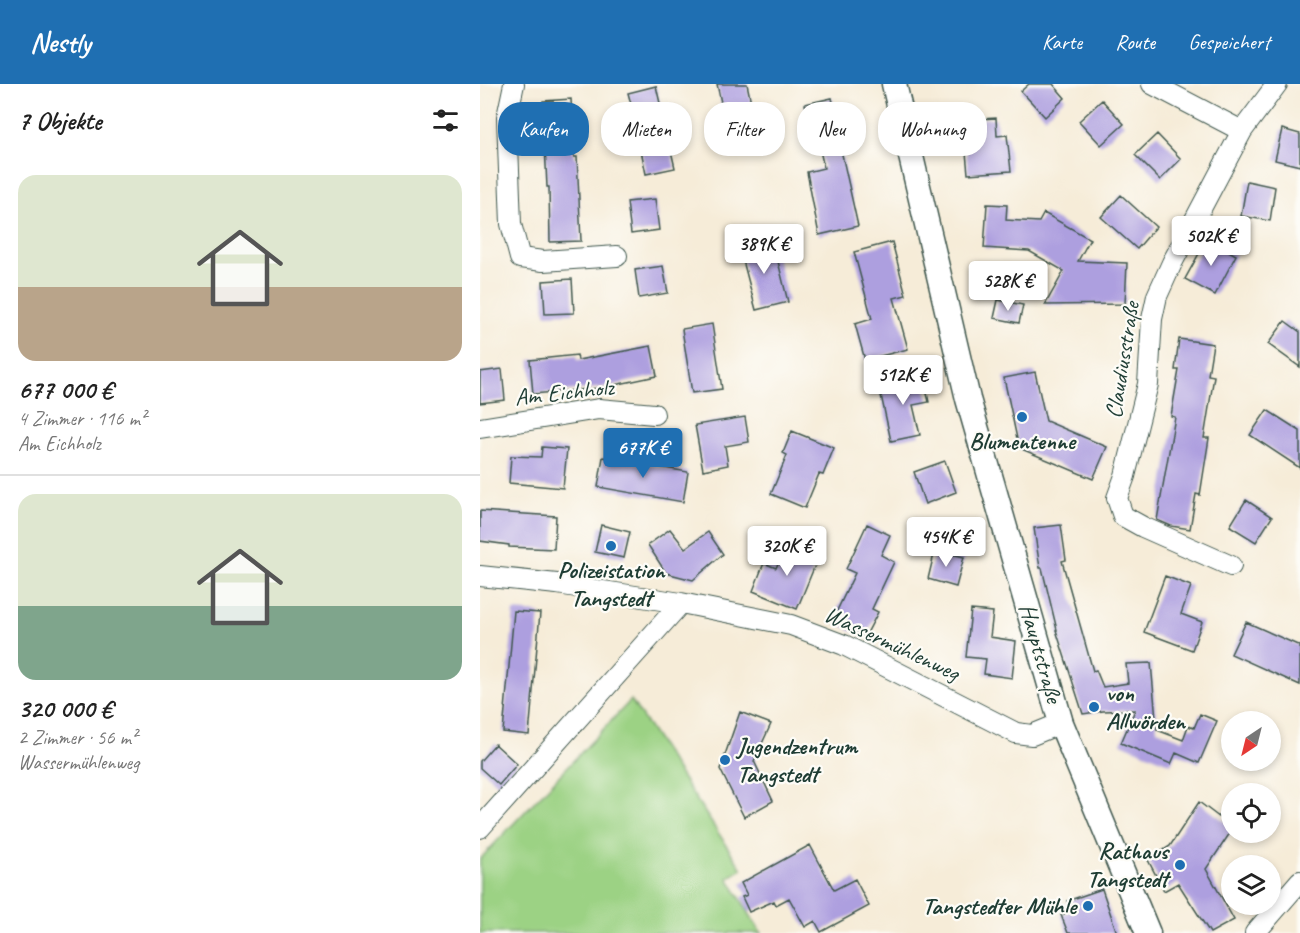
<!DOCTYPE html>
<html lang="de">
<head>
<meta charset="utf-8">
<style>
  body { margin:0; font-family:Caveat,sans-serif; background:#f2f2f2; color:#222; height:100vh; display:flex; flex-direction:column; font-size:22px; white-space:nowrap }
  * { box-sizing:border-box; margin:0 }
  p { font-size:20px; color:#767676 }
  .icon { flex:none; width:33px; height:33px; fill:none; stroke:currentColor; stroke-width:2; stroke-linecap:round; stroke-linejoin:round }
  .map { position:relative; flex:1; overflow:hidden }
  .details { display:flex; flex-direction:column; background:#fff; width:480px }
  .details>* { flex:none }
  .top-card { position:absolute; left:18px; top:18px; width:570px; height:54px; display:flex; gap:12px }
  .needle { width:39px; rotate:215deg }
  .tools { position:absolute; left:741px; top:627px; display:grid; gap:12px }
  .tools a { display:grid; place-items:center; width:60px; height:60px; border-radius:50%; background:#fff; box-shadow:0 3px 9px #0003; font-size:30px }
  .price { position:absolute; translate:-50% -51px; padding:0 14px; border-radius:6px; background:#fff; color:#222; font-size:20px; line-height:39px; filter:drop-shadow(0 2px 3px #0008) }
  .price::after { content:''; position:absolute; left:50%; top:36px; width:18px; height:14px; margin-left:-9px; background:inherit; clip-path:polygon(0 0,100% 0,50% 100%) }
  .price.current { background:#1f6fb2; color:#fff }
  ul { padding:0; list-style:none }
  li { display:grid; align-content:center; gap:12px; height:318px; padding:0 18px }
  li+li { border-top:2px solid #e0e0e0 }
  li span { display:grid; place-items:center; height:186px; border-radius:18px; color:#555 }
  li>.icon { margin-inline-start:auto }
  span .icon { width:108px; height:108px; fill:#fffc; stroke-width:1 }
  li b { font-size:26px }
  h2 { display:flex; justify-content:space-between; align-items:center; height:72px; padding:0 18px; font-size:26px }
  .pill { padding:0 21px; border-radius:24px; background:#fff; box-shadow:0 3px 9px #0003; font-size:21px; line-height:54px }
  .pill.current { background:#1f6fb2; color:#fff }
  header { display:flex; align-items:center; gap:36px; box-sizing:border-box; height:84px; padding:0 30px; background:#1f6fb2; color:#fff }
  header strong { font-size:28px }
  nav { display:flex; gap:33px; margin-inline-start:auto; font-size:21px }
  main { display:flex; flex:1; min-height:0 }
  .map>svg:first-child { display:block }
  .green { fill:#9cd284; stroke:#5e885c; stroke-width:1.5 }
  .building { fill:#ad9fdf }
  .lines { fill:none; stroke-linecap:round; stroke-linejoin:round }
  .minor-casing { stroke:#3f574d; stroke-width:22 }
  .tertiary-casing { stroke:#3f574d; stroke-width:27 }
  .minor { stroke:#fff; stroke-width:20 }
  .tertiary { stroke:#fff; stroke-width:24 }
  .poi-dot { fill:#1f6fb2; stroke:#fdfcf7; stroke-width:2 }
  .labels { text-anchor:middle; dominant-baseline:central; stroke-width:4.5; stroke-linejoin:round; paint-order:stroke }
  .street-label { font-size:24px; fill:#1f3d34; stroke:#fdfcf7 }
  .poi-label { font-size:24px; font-weight:bold; fill:#1f3d34; stroke:#fdfcf7 }
</style>
</head>
<body>
<header>
<strong>Nestly</strong>
<nav><a>Karte</a><a>Route</a><a>Gespeichert</a></nav>
</header>
<main>
<section class="details">
<h2>7 Objekte<svg class="icon" aria-label="filters" viewBox="0 0 24 24"><path d="M4 7h16M4 17h16"/><circle cx="9" cy="7" r="2"/><circle cx="15" cy="17" r="2"/></svg></h2>
<ul>
<li><span style="background:linear-gradient(#dfe7d0 60%,#b9a48a 0)"><svg class="icon" aria-label="home" viewBox="0 0 24 24"><path d="M3 11l9-7 9 7M6 9v11h12V9"/></svg></span><div><b>677 000 €</b><p>4 Zimmer · 116 m²</p><p>Am Eichholz</p></div></li>
<li><span style="background:linear-gradient(#dfe7d0 60%,#7fa58c 0)"><svg class="icon" aria-label="home" viewBox="0 0 24 24"><path d="M3 11l9-7 9 7M6 9v11h12V9"/></svg></span><div><b>320 000 €</b><p>2 Zimmer · 56 m²</p><p>Wassermühlenweg</p></div></li>
</ul>
</section>
<div class="map">
<svg width="820" height="849" viewBox="0 0 820 849">
  <rect width="100%" height="100%" fill="#fdfcf7"/>
  <filter id="ink" filterUnits="userSpaceOnUse"><feTurbulence type="fractalNoise" baseFrequency=".0167" numOctaves="2"/><feDisplacementMap in="SourceGraphic" scale="12" xChannelSelector="R" yChannelSelector="G"/><feConvolveMatrix kernelMatrix="1 2 1 2 8 2 1 2 1" color-interpolation-filters="sRGB"/></filter>
  <filter id="wash" filterUnits="userSpaceOnUse"><feTurbulence type="fractalNoise" baseFrequency=".008" numOctaves="4" result="noise"/><feDisplacementMap in="SourceGraphic" scale="24" xChannelSelector="R" yChannelSelector="G"/><feGaussianBlur stdDeviation="1.35" result="paint"/><feColorMatrix in="noise" values="0 0 0 0 0 0 0 0 0 0 0 0 0 0 0 0 0 1.4 0 .05"/><feComposite in="paint" operator="in"/></filter>
  <g filter="url(#wash)">
    <rect width="100%" height="100%" fill="#f6ecd8"/>
    <path class="green" d="M 151,616 L 262,785 L 248,794 L 281,849 L 0,849 L 0,775 Z"/>
    <g id="blocks">
      <path class="building" d="M 237,0 L 267,0 L 281,65 L 252,70 Z
        M 549,0 L 573,0 L 585,14 L 565,33 L 541,7 Z
        M 176,2 L 195,84 L 166,90 L 159,57 L 161,56 L 148,9 Z
        M 352,14 L 360,47 L 357,48 L 378,142 L 339,151 L 327,88 L 344,84 L 337,53 L 333,53 L 325,20 Z
        M 91,15 L 94,73 L 97,73 L 101,157 L 70,158 L 69,103 L 67,103 L 63,17 Z
        M 622,16 L 644,40 L 621,61 L 599,37 Z
        M 516,34 L 517,52 L 527,51 L 531,87 L 488,90 L 483,36 Z
        M 802,45 L 820,50 L 820,82 L 795,76 Z
        M 677,50 L 701,75 L 680,96 L 655,71 Z
        M 767,97 L 795,103 L 790,137 L 761,132 Z
        M 641,111 L 676,143 L 657,165 L 621,133 Z
        M 175,115 L 179,146 L 151,150 L 147,118 Z
        M 507,120 L 527,121 L 526,136 L 559,138 L 564,129 L 610,155 L 598,177 L 647,179 L 645,220 L 565,221 L 584,187 L 549,167 L 504,164 Z
        M 727,155 L 756,171 L 735,211 L 705,195 Z
        M 293,157 L 308,218 L 276,226 L 260,165 Z
        M 412,158 L 426,211 L 414,214 L 428,265 L 385,276 L 375,240 L 392,235 L 374,168 Z
        M 183,182 L 188,209 L 159,214 L 155,186 Z
        M 92,195 L 94,229 L 65,230 L 63,197 Z
        M 518,216 L 543,221 L 539,239 L 514,234 Z
        M 805,237 L 820,248 L 820,283 L 788,260 Z
        M 232,240 L 242,305 L 212,309 L 202,245 Z
        M 699,255 L 733,260 L 728,291 L 734,292 L 724,354 L 729,354 L 720,411 L 716,410 L 710,445 L 691,442 L 677,436 L 695,333 L 691,332 L 699,286 L 695,286 Z
        M 171,262 L 177,292 L 120,304 L 53,310 L 50,276 L 97,271 L 98,276 Z
        M 22,285 L 25,316 L 0,319 L 0,288 Z
        M 555,288 L 566,337 L 627,363 L 613,395 L 539,364 L 524,294 Z
        M 443,292 L 449,318 L 433,321 L 440,351 L 411,357 L 399,302 Z
        M 787,326 L 820,347 L 820,384 L 770,351 Z
        M 265,333 L 269,358 L 245,362 L 248,381 L 223,386 L 215,341 Z
        M 312,347 L 354,364 L 343,391 L 339,390 L 325,424 L 291,410 L 307,371 L 303,369 Z
        M 62,363 L 87,365 L 83,404 L 29,399 L 31,372 L 61,373 Z
        M 123,373 L 208,388 L 203,418 L 118,403 Z
        M 465,377 L 476,408 L 445,420 L 434,388 Z
        M 766,416 L 792,433 L 776,458 L 750,442 Z
        M 0,427 L 76,432 L 74,465 L 29,463 L 29,461 L 0,457 Z
        M 387,440 L 410,451 L 401,471 L 414,478 L 392,525 L 398,528 L 385,553 L 352,537 L 375,489 L 366,485 Z
        M 121,441 L 150,448 L 144,474 L 115,468 Z
        M 581,441 L 586,476 L 582,477 L 613,587 L 616,586 L 623,603 L 648,599 L 646,580 L 671,579 L 677,646 L 703,656 L 708,642 L 714,644 L 720,630 L 737,637 L 719,679 L 696,669 L 691,680 L 641,659 L 655,626 L 623,627 L 603,630 L 576,546 L 577,546 L 562,484 L 560,484 L 554,444 Z
        M 190,445 L 205,464 L 228,448 L 243,470 L 213,496 L 186,489 L 168,461 Z
        M 306,461 L 338,474 L 317,525 L 273,507 L 284,479 L 296,484 Z
        M 455,466 L 484,473 L 476,503 L 448,495 Z
        M 685,492 L 711,502 L 701,530 L 722,538 L 712,566 L 664,548 Z
        M 491,526 L 513,528 L 510,553 L 536,557 L 532,594 L 504,590 L 506,575 L 486,573 Z
        M 34,527 L 60,529 L 49,651 L 23,648 Z
        M 766,538 L 820,562 L 820,601 L 751,570 Z
        M 260,628 L 291,640 L 274,677 L 293,717 L 264,733 L 240,685 Z
        M 15,660 L 37,680 L 19,701 L 0,684 L 0,677 Z
        M 719,718 L 752,743 L 752,746 L 726,785 L 754,836 L 730,849 L 698,799 L 684,807 L 668,776 L 690,762 Z
        M 330,761 L 354,806 L 375,795 L 389,822 L 341,848 L 335,837 L 325,843 L 309,814 L 296,821 L 294,817 L 269,828 L 262,813 L 267,811 L 261,799 Z
        M 622,805 L 637,849 L 588,849 L 581,831 L 591,827 L 587,817 Z"/>
    </g>
  </g>
  <g filter="url(#ink)">
    <use href="#blocks" fill-opacity="0" stroke="#3f574d" stroke-width="1.5"/>
    <g class="lines">
      <g class="minor-casing">
        <path id="minor" d="M 34,0 L 27,33 L 31,140 L 40,174 L 63,177 L 137,172
          M 672,0 L 762,47
          M 0,344 L 119,325 L 174,330
          M 751,482 L 663,443 L 643,432 L 637,414 L 645,392 L 668,300 L 672,235 L 677,212 L 692,179 L 762,47 L 797,0
          M 0,492 L 77,500 L 201,519 L 311,541 L 364,561 L 536,649 L 552,651 L 581,639
          M 0,744 L 201,519
          M 775,849 L 820,797"/>
      </g>
      <g class="tertiary-casing">
        <path id="tertiary" d="M 414,0 L 488,315 L 581,639 L 668,849"/>
      </g>
      <use href="#minor" class="minor"/>
      <use href="#tertiary" class="tertiary"/>
    </g>
  </g>
  <g class="poi-dot">
    <circle cx="542" cy="333" r="6"/>
    <circle cx="131" cy="462" r="6"/>
    <circle cx="614" cy="623" r="6"/>
    <circle cx="245" cy="676" r="6"/>
    <circle cx="700" cy="781" r="6"/>
    <circle cx="608" cy="822" r="6"/>
  </g>
  <g class="labels">
    <g class="street-label">
      <text transform="translate(642 276) rotate(-81)">Claudiusstraße</text>
      <text transform="translate(84 308) rotate(-6)">Am Eichholz</text>
      <text transform="translate(412 559) rotate(25)">Wassermühlenweg</text>
      <text transform="translate(561 569) rotate(74)">Hauptstraße</text>
    </g>
    <g class="poi-label">
      <text x="542" y="357">Blumentenne</text>
      <text x="131" y="486">Polizeistation<tspan x="131" dy="28">Tangstedt</tspan></text>
      <text x="626" y="609" text-anchor="start">von<tspan x="626" dy="28">Allwörden</tspan></text>
      <text x="257" y="662" text-anchor="start">Jugendzentrum<tspan x="257" dy="28">Tangstedt</tspan></text>
      <text x="688" y="767" text-anchor="end">Rathaus<tspan x="688" dy="28">Tangstedt</tspan></text>
      <text x="596" y="822" text-anchor="end">Tangstedter Mühle</text>
    </g>
  </g>
</svg>
<div class="tools">
<a><svg class="needle" viewBox="-14 -14 28 28"><path d="M0-13l5 13h-10z" fill="#e53935"/><path d="M0 13l5-13h-10z" fill="#767676"/></svg></a>
<a><svg class="icon" aria-label="locate" viewBox="0 0 24 24"><circle cx="12" cy="12" r="6"/><path d="M12 2v4M12 18v4M2 12h4M18 12h4"/></svg></a>
<a><svg class="icon" aria-label="layers" viewBox="0 0 24 24"><path d="M12 4l9 5-9 5-9-5zM3 14l9 5 9-5"/></svg></a>
</div>
<b class="price" style="left:731px;top:183px">502K €</b>
<b class="price" style="left:284px;top:191px">389K €</b>
<b class="price" style="left:528px;top:228px">528K €</b>
<b class="price" style="left:423px;top:322px">512K €</b>
<b class="price current" style="left:163px;top:395px">677K €</b>
<b class="price" style="left:466px;top:484px">454K €</b>
<b class="price" style="left:307px;top:493px">320K €</b>
<div class="top-card">
<a class="pill current">Kaufen</a>
<a class="pill">Mieten</a>
<a class="pill">Filter</a>
<a class="pill">Neu</a>
<a class="pill">Wohnung</a>
</div>
</div>
</main>
</body>
</html>
